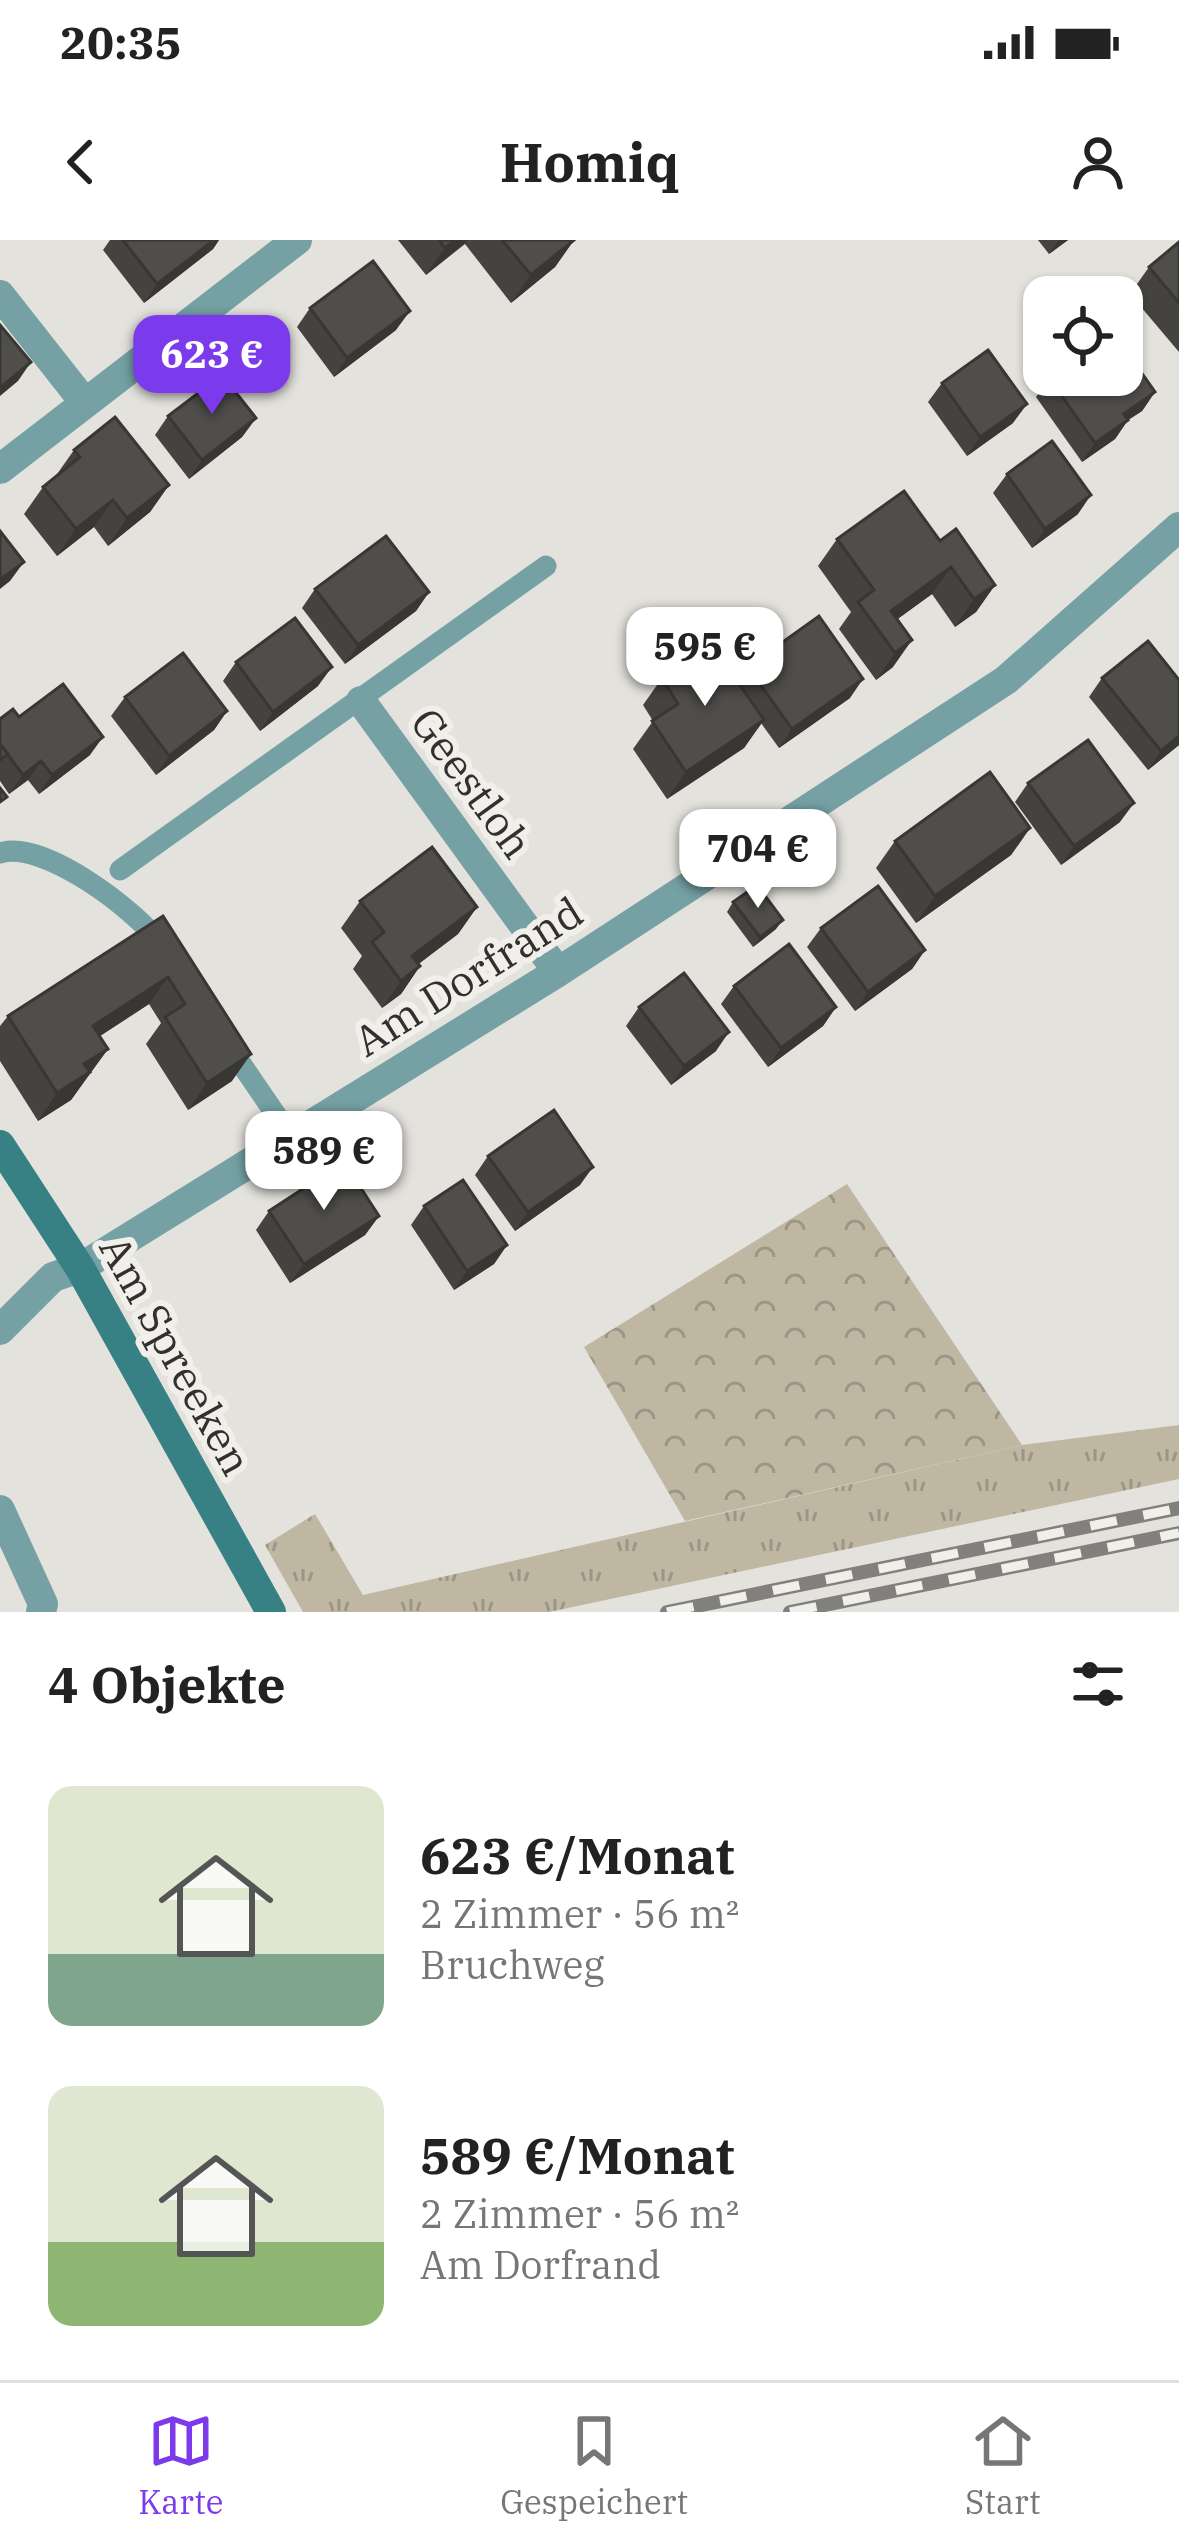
<!DOCTYPE html>
<html lang="de">
<head>
<meta charset="utf-8">
<style>
  body { margin:0; font-family:"IBM Plex Serif",serif; background:#f6f6f6; color:#222; height:100vh; display:flex; flex-direction:column; font-size:45px; white-space:nowrap }
  * { box-sizing:border-box; margin:0 }
  p { font-size:39px; color:#767676 }
  .icon { flex:none; width:66px; height:66px; fill:none; stroke:currentColor; stroke-width:2; stroke-linecap:round; stroke-linejoin:round }
  .map { position:relative; height:1372px; overflow:hidden }
  .details { display:flex; flex-direction:column; background:#fff; flex:1 }
  .details>* { flex:none }
  .fabs { position:absolute; left:1023px; top:36px; display:grid; gap:24px }
  .fabs a { display:grid; place-items:center; width:120px; height:120px; border-radius:24px; background:#fff; box-shadow:0 3px 9px #0004; font-size:60px }
  .price { position:absolute; translate:-50% -102px; padding:0 27px; border-radius:24px; background:#fff; color:#222; font-size:39px; line-height:78px; filter:drop-shadow(0 3px 6px #0008) }
  .price::after { content:''; position:absolute; left:50%; top:72px; width:36px; height:27px; margin-left:-18px; background:inherit; clip-path:polygon(0 0,100% 0,50% 100%) }
  .price.current { background:#7c3aed; color:#fff }
  ul { padding:0; list-style:none }
  li { display:flex; align-items:center; gap:36px; height:300px; padding:0 48px }
  li span { display:grid; place-items:center; flex:none; width:336px; height:240px; border-radius:24px; color:#555 }
  li>.icon { margin-inline-start:auto }
  span .icon { width:144px; height:144px; fill:#fffc; stroke-width:1 }
  li b { font-size:51px }
  h2 { display:flex; justify-content:space-between; align-items:center; height:144px; padding:0 48px; font-size:51px }
  .status { display:flex; justify-content:space-between; align-items:center; height:84px; padding:0 60px; background:#fff; direction:ltr }
  .status svg { height:33px; fill:currentColor }
  header { display:flex; justify-content:space-between; align-items:center; height:156px; padding:0 48px; background:#fff; font-size:54px; font-weight:700 }
  .tab-bar { display:flex; justify-content:space-around; align-items:center; height:168px; border-top:3px solid #e0e0e0; background:#fff; font-size:33px; color:#767676 }
  .tab-bar a { display:grid; justify-items:center; gap:6px }
  .tab-bar .current { color:#7c3aed }
  .map>svg:first-child { display:block }
  .grass { fill:url(#grass-tufts) }
  .forest { fill:url(#forest-crowns) }
  .lines { fill:none; stroke-linecap:round; stroke-linejoin:round }
  .lane { stroke:#75a1a4; stroke-width:21 }
  .street { stroke:#75a1a4; stroke-width:30 }
  .secondary { stroke:#378185; stroke-width:30 }
  .rail-casing { stroke:#82807d; stroke-width:14 }
  .rail { stroke:#f1efea; stroke-width:9; stroke-dasharray:27; stroke-linecap:butt }
  .wall { fill:#454340 }
  .shaded-wall { fill:#383734 }
  .building { fill:#504e4b; stroke:#383734; stroke-width:3 }
  .labels { text-anchor:middle; dominant-baseline:central; stroke-width:12; stroke-linejoin:round; paint-order:stroke }
  .street-label { font-size:42px; fill:#31302e; stroke:#f1efea }
</style>
</head>
<body>
<div class="status"><b>20:35</b><svg viewBox="0 0 49 12"><path d="M0 12V9h3v3zM5 12V6h3v6zM10 12V3h3v9zM15 12V0h3v12zM26 1h20v11H26zM47 4h2v5h-2z"/></svg></div>
<header><svg class="icon" aria-label="back" viewBox="0 0 24 24"><path d="M15 5l-7 7 7 7"/></svg>Homiq<svg class="icon" aria-label="person" viewBox="0 0 24 24"><circle cx="12" cy="8" r="4"/><path d="M4 21q1-7 8-7t8 7"/></svg></header>
<div class="map">
<svg width="1179" height="1372" viewBox="0 0 1179 1372">
  <defs>
    <pattern id="grass-tufts" width="24" height="20" patternUnits="userSpaceOnUse" patternTransform="scale(3)"><rect width="24" height="20" fill="#c0b7a3"/><path d="M3 7l-1-3M5 7V3M7 7l1-3M15 17l-1-3M17 17v-4M19 17l1-3" fill="none" stroke="#9d9585"/></pattern>
    <pattern id="forest-crowns" width="20" height="18" patternUnits="userSpaceOnUse" patternTransform="scale(3)"><rect width="20" height="18" fill="#c0b7a3"/><path d="M2 6a3 3 0 1 1 6 0M12 15a3 3 0 1 1 6 0" fill="none" stroke="#9d9585"/></pattern>
  </defs>
  <rect width="100%" height="100%" fill="#e4e2dd"/>
  <path class="grass" d="M 1179,1185 L 1179,1239 L 549,1372 L 303,1372 L 265,1305 L 315,1274 L 363,1355 L 1022,1205 Z"/>
  <path class="forest" d="M 847,944 L 1022,1205 L 685,1281 L 584,1107 Z"/>
  <g class="lines">
    <path class="lane" d="M 0,613 C 43,599 138,671 163,707
      M 120,630 L 546,326
      M 227,803 L 291,897"/>
    <path class="street" d="M 0,55 L 85,163
      M 0,229 L 297,0
      M 361,461 L 558,732
      M 0,1090 L 53,1037 L 80,1028 L 558,732 L 1006,440 L 1179,287
      M 0,1270 L 43,1364 L 41,1372"/>
    <path class="secondary" d="M 0,905 L 80,1028 L 271,1372"/>
    <g class="rail-casing">
      <path id="rail" d="M 667,1372 L 1179,1268
        M 790,1372 L 1179,1293"/>
    </g>
    <use href="#rail" class="rail"/>
  </g>
  <path class="wall" d="M 110,0 L 219,0 L 213,9 L 144,63 L 103,10 Z
    M 398,0 L 574,0 L 555,27 L 511,63 L 465,4 L 426,35 Z
    M 1038,0 L 1068,0 L 1049,14 Z
    M 1179,2 L 1179,112 L 1130,54 L 1149,27 Z
    M 310,68 L 396,90 L 334,137 L 297,87 Z
    M 1049,138 L 1155,152 L 1142,171 L 1128,180 L 1115,199 L 1082,222 L 1036,157 Z
    M 942,143 L 1013,183 L 967,216 L 928,162 Z
    M 168,176 L 256,178 L 242,197 L 189,239 L 155,195 Z
    M 74,210 L 169,245 L 150,272 L 108,306 L 94,287 L 57,316 L 24,274 L 43,247 L 55,237 Z
    M 1007,234 L 1078,274 L 1032,308 L 993,253 Z
    M 837,299 L 940,301 L 995,345 L 976,372 L 955,387 L 932,354 L 897,379 L 893,427 L 876,440 L 839,389 L 851,372 L 818,326 Z
    M 315,349 L 429,352 L 416,371 L 345,424 L 302,368 Z
    M 236,422 L 318,446 L 260,491 L 223,441 Z
    M 748,427 L 850,458 L 779,508 L 761,483 L 744,508 L 667,559 L 633,509 L 653,481 L 643,465 L 662,438 L 737,442 Z
    M 1102,438 L 1179,505 L 1148,530 L 1089,457 Z
    M 125,457 L 227,471 L 214,490 L 156,535 L 111,476 Z
    M 19,477 L 90,515 L 39,554 L 28,540 L 9,554 L 0,541 L 0,479 Z
    M 1028,543 L 1120,582 L 1061,625 L 1015,562 Z
    M 1030,588 L 1011,615 L 916,683 L 876,628 L 895,601 Z
    M 360,661 L 477,667 L 458,694 L 418,724 L 420,726 L 401,754 L 382,768 L 353,729 L 362,716 L 341,688 Z
    M 733,662 L 776,689 L 753,707 L 727,672 Z
    M 163,676 L 232,841 L 188,870 L 146,804 L 161,783 L 149,764 L 100,796 L 108,809 L 88,836 L 71,860 L 38,881 L 0,821 L 0,786 L 8,776 Z
    M 821,688 L 925,710 L 912,729 L 855,771 L 807,707 Z
    M 734,746 L 836,767 L 823,786 L 768,827 L 721,764 Z
    M 639,767 L 716,811 L 671,845 L 626,786 Z
    M 488,916 L 580,945 L 515,991 L 475,935 Z
    M 424,966 L 507,1005 L 494,1024 L 454,1050 L 411,985 Z
    M 269,971 L 379,976 L 365,995 L 290,1043 L 256,990 Z"/>
  <path class="shaded-wall" d="M 214,0 L 219,0 L 213,9 L 144,63 L 157,44 Z
    M 455,0 L 468,0 L 426,35 L 445,8 Z
    M 574,0 L 555,27 L 511,63 L 531,35 Z
    M 1059,0 L 1068,0 L 1049,14 Z
    M 410,71 L 396,90 L 334,137 L 347,118 Z
    M 31,122 L 18,141 L 0,156 L 0,148 Z
    M 1155,152 L 1142,171 L 1128,180 L 1115,199 L 1082,222 L 1095,203 L 1124,174 Z
    M 1027,164 L 1013,183 L 967,216 L 980,197 Z
    M 256,178 L 242,197 L 189,239 L 202,220 Z
    M 169,245 L 150,272 L 108,306 L 127,278 Z
    M 1091,255 L 1078,274 L 1032,308 L 1045,289 Z
    M 113,260 L 94,287 L 57,316 L 76,289 Z
    M 24,322 L 10,341 L 0,349 L 0,340 Z
    M 951,327 L 932,354 L 880,392 L 891,371 Z
    M 995,345 L 976,372 L 955,387 L 974,359 Z
    M 429,352 L 416,371 L 345,424 L 358,405 Z
    M 912,400 L 893,427 L 876,440 L 895,413 Z
    M 332,427 L 318,446 L 260,491 L 273,472 Z
    M 863,439 L 850,458 L 779,508 L 792,489 Z
    M 227,471 L 214,490 L 156,535 L 169,516 Z
    M 764,480 L 744,508 L 667,559 L 686,532 Z
    M 1179,496 L 1179,505 L 1148,530 L 1161,511 Z
    M 103,497 L 90,515 L 39,554 L 52,535 Z
    M 41,521 L 28,540 L 9,554 L 23,535 Z
    M 1134,563 L 1120,582 L 1061,625 L 1074,606 Z
    M 1030,588 L 1011,615 L 916,683 L 935,656 Z
    M 477,667 L 458,694 L 399,739 L 412,716 Z
    M 783,680 L 776,689 L 753,707 L 760,697 Z
    M 925,710 L 912,729 L 855,771 L 868,752 Z
    M 420,726 L 401,754 L 382,768 L 401,741 Z
    M 168,737 L 149,764 L 74,813 L 93,786 Z
    M 836,767 L 823,786 L 768,827 L 781,808 Z
    M 729,792 L 716,811 L 671,845 L 684,826 Z
    M 108,809 L 71,860 L 38,881 L 57,853 L 84,824 Z
    M 251,814 L 232,841 L 188,870 L 207,843 Z
    M 593,927 L 580,945 L 515,991 L 528,972 Z
    M 379,976 L 365,995 L 290,1043 L 304,1024 Z
    M 507,1005 L 494,1024 L 454,1050 L 467,1031 Z"/>
  <path class="building" d="M 123,0 L 214,0 L 157,44 Z
    M 439,0 L 455,0 L 445,8 Z
    M 502,0 L 574,0 L 531,35 Z
    M 1179,2 L 1179,63 L 1149,27 Z
    M 373,21 L 410,71 L 347,118 L 310,68 Z
    M 0,85 L 31,122 L 0,148 Z
    M 1122,105 L 1155,152 L 1124,174 L 1128,180 L 1095,203 L 1049,138 L 1054,135 L 1122,135 Z
    M 988,110 L 1027,164 L 980,197 L 942,143 Z
    M 222,135 L 256,178 L 202,220 L 168,176 Z
    M 115,177 L 169,245 L 127,278 L 113,260 L 76,289 L 43,247 L 80,217 L 74,210 Z
    M 1052,201 L 1091,255 L 1045,289 L 1007,234 Z
    M 904,251 L 940,301 L 956,289 L 995,345 L 974,359 L 951,327 L 891,371 L 912,400 L 895,413 L 858,362 L 874,350 L 837,299 Z
    M 0,291 L 24,322 L 0,340 Z
    M 386,296 L 429,352 L 358,405 L 315,349 Z
    M 819,376 L 863,439 L 792,489 L 748,427 Z
    M 295,378 L 332,427 L 273,472 L 236,422 Z
    M 1148,401 L 1179,440 L 1179,496 L 1161,511 L 1102,438 Z
    M 712,405 L 764,480 L 686,532 L 652,481 L 678,464 L 662,438 Z
    M 183,413 L 227,471 L 169,516 L 125,457 Z
    M 63,444 L 103,497 L 52,535 L 41,521 L 23,535 L 0,504 L 0,479 L 13,469 L 19,477 Z
    M 1088,500 L 1134,563 L 1074,606 L 1028,543 Z
    M 0,504 L 8,514 L 0,520 Z
    M 990,532 L 1030,588 L 935,656 L 895,601 Z
    M 0,548 L 7,557 L 0,562 Z
    M 432,607 L 477,667 L 412,716 L 420,726 L 401,741 L 372,702 L 384,692 L 360,661 Z
    M 757,645 L 783,680 L 760,697 L 733,662 Z
    M 878,646 L 925,710 L 868,752 L 821,688 Z
    M 163,676 L 251,814 L 207,843 L 165,777 L 185,764 L 168,737 L 93,786 L 108,809 L 84,824 L 90,832 L 57,853 L 8,776 Z
    M 789,704 L 836,767 L 781,808 L 734,746 Z
    M 684,733 L 729,792 L 684,826 L 639,767 Z
    M 554,870 L 593,927 L 528,972 L 488,916 Z
    M 344,922 L 379,976 L 304,1024 L 269,971 Z
    M 463,940 L 507,1005 L 467,1031 L 424,966 Z"/>
  <g class="labels">
    <g class="street-label">
      <text transform="translate(472 543) rotate(54)">Geestloh</text>
      <text transform="translate(468 736) rotate(-32)">Am Dorfrand</text>
      <text transform="translate(176 1115) rotate(61)">Am Spreeken</text>
    </g>
  </g>
</svg>
<div class="fabs">
<a><svg class="icon" aria-label="locate" viewBox="0 0 24 24"><circle cx="12" cy="12" r="6"/><path d="M12 2v4M12 18v4M2 12h4M18 12h4"/></svg></a>
</div>
<b class="price current" style="left:212px;top:177px">623 €</b>
<b class="price" style="left:705px;top:469px">595 €</b>
<b class="price" style="left:758px;top:671px">704 €</b>
<b class="price" style="left:324px;top:973px">589 €</b>
</div>
<section class="details">
<h2>4 Objekte<svg class="icon" aria-label="filters" viewBox="0 0 24 24"><path d="M4 7h16M4 17h16"/><circle cx="9" cy="7" r="2"/><circle cx="15" cy="17" r="2"/></svg></h2>
<ul>
<li><span style="background:linear-gradient(#dfe7d0 70%,#7fa58c 0)"><svg class="icon" aria-label="home" viewBox="0 0 24 24"><path d="M3 11l9-7 9 7M6 9v11h12V9"/></svg></span><div><b>623 €/Monat</b><p>2 Zimmer · 56 m²</p><p>Bruchweg</p></div></li>
<li><span style="background:linear-gradient(#dfe7d0 65%,#8fb573 0)"><svg class="icon" aria-label="home" viewBox="0 0 24 24"><path d="M3 11l9-7 9 7M6 9v11h12V9"/></svg></span><div><b>589 €/Monat</b><p>2 Zimmer · 56 m²</p><p>Am Dorfrand</p></div></li>
</ul>
</section>
<nav class="tab-bar">
<a class="current"><svg class="icon" aria-label="map" viewBox="0 0 24 24"><path d="M3 6l6-2 6 2 6-2v14l-6 2-6-2-6 2zM9 4v14M15 6v14"/></svg>Karte</a>
<a><svg class="icon" aria-label="saved" viewBox="0 0 24 24"><path d="M7 4h10v16l-5-4-5 4z"/></svg>Gespeichert</a>
<a><svg class="icon" aria-label="home" viewBox="0 0 24 24"><path d="M3 11l9-7 9 7M6 9v11h12V9"/></svg>Start</a>
</nav>
</body>
</html>
